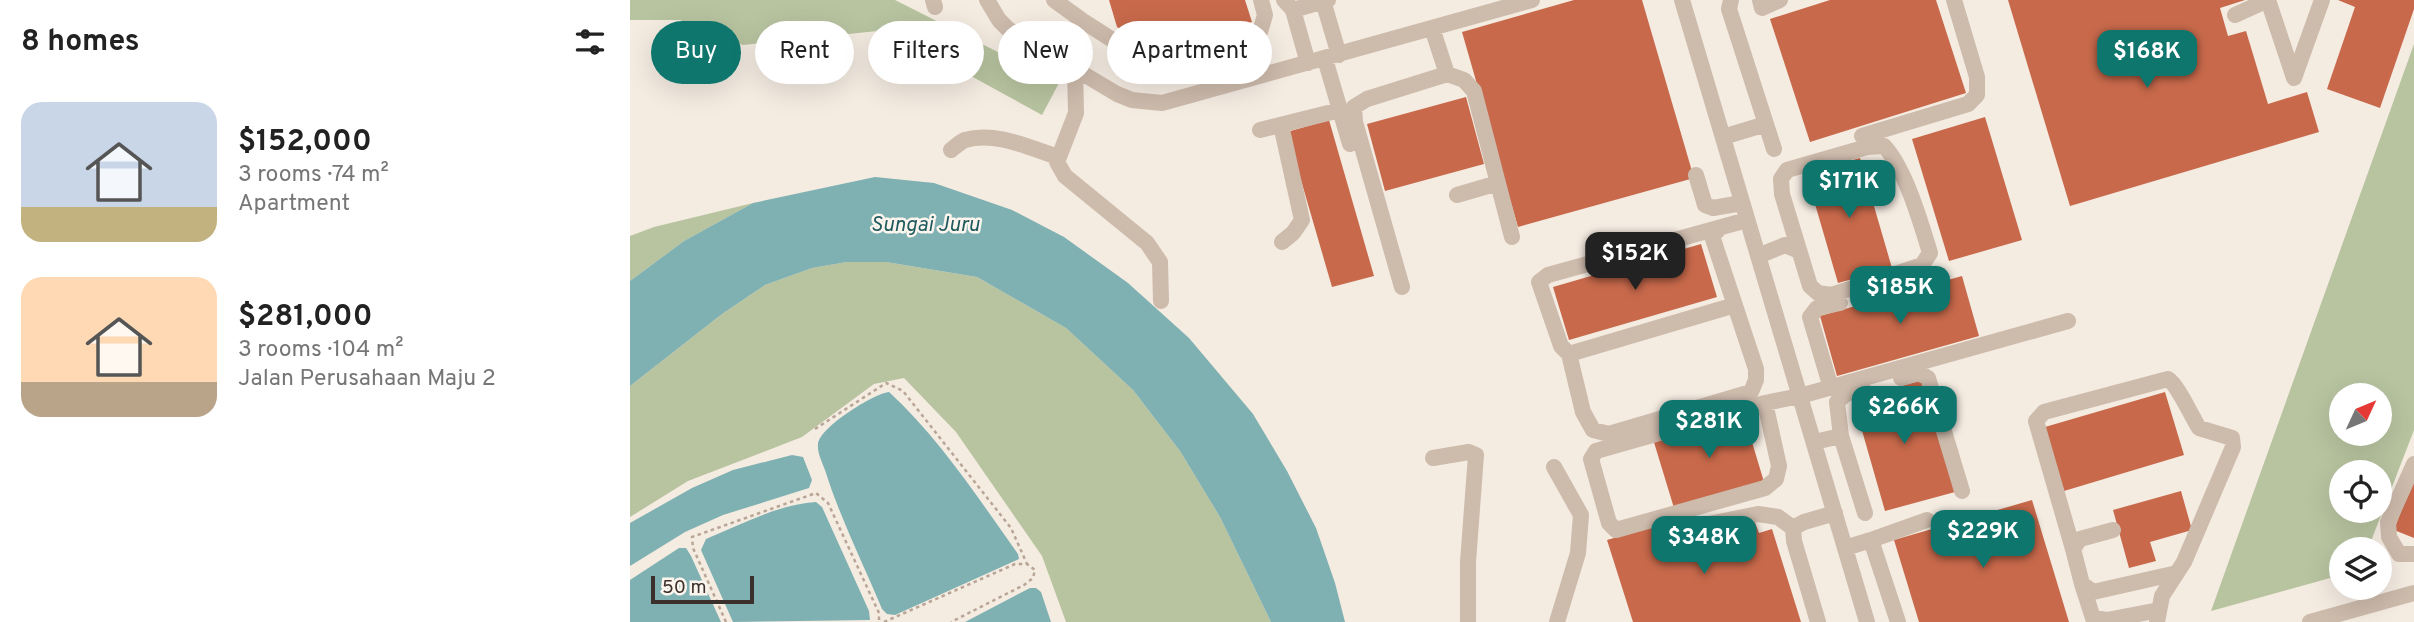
<!DOCTYPE html>
<html lang="en">
<head>
<meta charset="utf-8">
<style>
  body { margin:0; font-family:Overpass,sans-serif; background:#f2f2f2; color:#222; height:100vh; display:flex; flex-direction:column; font-size:26px; white-space:nowrap }
  * { box-sizing:border-box; margin:0 }
  p { font-size:23px; color:#767676 }
  .icon { flex:none; width:38px; height:38px; fill:none; stroke:currentColor; stroke-width:2; stroke-linecap:round; stroke-linejoin:round }
  .map { position:relative; flex:1; overflow:hidden }
  .sheet { display:flex; flex-direction:column; background:#fff; width:630px }
  .sheet>* { flex:none }
  .guide { position:absolute; left:21px; top:21px; width:665px; height:63px; display:flex; gap:14px }
  .needle { width:46px; rotate:46deg }
  .tools { position:absolute; left:1699px; top:383px; display:grid; gap:14px }
  .tools a { display:grid; place-items:center; width:63px; height:63px; border-radius:50%; background:#fff; box-shadow:0 7px 28px #0002; font-size:35px }
  .scale { position:absolute; left:21px; bottom:18px; width:103px; box-sizing:border-box; padding-left:7px; border:4px solid #3b302b; border-top:0; font-size:19px; line-height:24px; white-space:nowrap; color:#3b302b; -webkit-text-stroke:5px #fbf5ee; paint-order:stroke }
  .price { position:absolute; translate:-50% -60px; padding:0 16px; border-radius:14px; background:#0f766e; color:#fff; font-size:23px; line-height:46px; filter:drop-shadow(0 2px 4px #0008) }
  .price::after { content:''; position:absolute; left:50%; top:42px; width:21px; height:16px; margin-left:-10px; background:inherit; clip-path:polygon(0 0,100% 0,50% 100%) }
  .price.selected { background:#222; color:#fff }
  ul { padding:0; list-style:none }
  li { display:flex; align-items:center; gap:21px; height:175px; padding:0 21px }
  li span { display:grid; place-items:center; flex:none; width:196px; height:140px; border-radius:21px; color:#555 }
  li>.icon { margin-inline-start:auto }
  span .icon { width:84px; height:84px; fill:#fffc; stroke-width:1 }
  li b { font-size:30px }
  h2 { display:flex; justify-content:space-between; align-items:center; height:84px; padding:0 21px; font-size:30px }
  .chip { padding:0 24px; border-radius:32px; background:#fff; box-shadow:0 7px 28px #0002; font-size:24px; line-height:63px }
  .chip.selected { background:#0f766e; color:#fff }
  main { display:flex; flex:1; min-height:0 }
  .map>svg:first-child { display:block }
  .green { fill:#b8c4a0; fill-rule:evenodd }
  .water { fill:#7fb0b2 }
  .building { fill:#c8694b }
  .lines { fill:none; stroke-linecap:round; stroke-linejoin:round }
  .path { stroke:#b9a596; stroke-width:2.5; stroke-dasharray:3.5 3.5; stroke-linecap:butt }
  .minor { stroke:#cdbbac; stroke-width:16 }
  .labels { text-anchor:middle; dominant-baseline:central; stroke-width:5; stroke-linejoin:round; paint-order:stroke }
  .water-label { font-size:21px; font-style:italic; fill:#1f5a5e; stroke:#fbf5ee }
</style>
</head>
<body>
<main>
<section class="sheet">
<h2>8 homes<svg class="icon" aria-label="filters" viewBox="0 0 24 24"><path d="M4 7h16M4 17h16"/><circle cx="9" cy="7" r="2"/><circle cx="15" cy="17" r="2"/></svg></h2>
<ul>
<li><span style="background:linear-gradient(#c9d6e8 75%,#c2b280 0)"><svg class="icon" aria-label="home" viewBox="0 0 24 24"><path d="M3 11l9-7 9 7M6 9v11h12V9"/></svg></span><div><b>$152,000</b><p>3 rooms · 74 m²</p><p>Apartment</p></div></li>
<li><span style="background:linear-gradient(#ffd9b3 75%,#b9a48a 0)"><svg class="icon" aria-label="home" viewBox="0 0 24 24"><path d="M3 11l9-7 9 7M6 9v11h12V9"/></svg></span><div><b>$281,000</b><p>3 rooms · 104 m²</p><p>Jalan Perusahaan Maju 2</p></div></li>
</ul>
</section>
<div class="map">
<svg width="1784" height="622" viewBox="0 0 1784 622">
  <rect width="100%" height="100%" fill="#f4ebe1"/>
  <path class="green" d="M 0,0 L 265,0 L 429,83 L 412,115 L 257,30 L 113,45 L 50,20 L 0,20 Z
    M 1784,44 L 1784,430 L 1738,549 L 1712,550 L 1711,575 L 1581,611 ZM 1712,396 L 1750,396 L 1750,434 L 1712,434 ZM 1750,472 L 1750,511 L 1712,511 L 1712,472 Z
    M 123,203 L 54,241 L 0,281 L 0,236 L 24,227 Z
    M 217,262 L 256,262 L 347,277 L 436,328 L 503,390 L 550,451 L 590,517 L 641,622 L 436,622 L 412,556 L 326,432 L 274,378 L 244,384 L 172,437 L 58,481 L 0,517 L 0,386 L 92,314 L 135,285 L 182,268 Z"/>
  <path class="water" d="M 245,177 L 304,183 L 382,210 L 434,237 L 498,283 L 559,338 L 623,414 L 657,471 L 686,528 L 705,583 L 715,622 L 641,622 L 590,517 L 550,451 L 503,390 L 436,328 L 347,277 L 256,262 L 217,262 L 182,268 L 135,285 L 92,314 L 0,386 L 0,281 L 54,241 L 123,203 Z
    M 259,392 C 310,439 348,498 388,554 L 389,559 L 265,615 L 257,614 L 252,609 C 233,563 210,518 195,470 C 192,462 187,452 188,444 C 190,427 243,394 259,392 Z
    M 162,455 L 173,457 L 182,480 L 179,488 L 93,515 L 55,532 L 0,566 L 0,523 L 62,488 L 103,470 Z
    M 186,502 L 192,507 L 239,611 L 240,620 L 103,622 L 71,550 L 76,539 C 110,525 149,504 186,502 Z
    M 49,548 L 56,548 L 61,556 L 91,622 L 0,622 L 0,580 Z
    M 400,588 L 406,588 L 411,592 L 421,622 L 335,622 Z"/>
  <path class="building" d="M 479,0 L 615,0 L 622,22 L 527,50 L 487,27 Z
    M 944,0 L 1012,0 L 1064,178 L 888,227 L 832,32 Z
    M 1200,0 L 1306,0 L 1336,93 L 1180,142 L 1140,19 Z
    M 1378,0 L 1615,0 L 1590,8 L 1598,36 L 1616,31 L 1638,104 L 1677,92 L 1689,132 L 1440,206 Z
    M 1708,0 L 1784,0 L 1784,9 L 1750,108 L 1697,89 L 1725,7 Z
    M 836,97 L 854,164 L 755,191 L 737,124 Z
    M 1355,117 L 1392,240 L 1319,261 L 1282,139 Z
    M 699,120 L 744,276 L 702,287 L 657,132 Z
    M 1230,158 L 1262,268 L 1208,283 L 1176,173 Z
    M 1071,244 L 1087,297 L 939,340 L 923,287 Z
    M 1332,276 L 1349,336 L 1207,376 L 1190,316 Z
    M 1293,380 L 1325,492 L 1255,511 L 1223,399 Z
    M 1535,392 L 1554,455 L 1434,491 L 1415,427 Z
    M 1113,412 L 1134,482 L 1044,508 L 1023,439 Z
    M 1784,477 L 1784,538 L 1764,530 Z
    M 1551,491 L 1562,530 L 1520,542 L 1526,561 L 1499,568 L 1483,510 Z
    M 1402,500 L 1439,622 L 1289,622 L 1264,540 Z
    M 1124,520 L 1129,533 L 1142,529 L 1171,622 L 1003,622 L 977,540 L 1041,521 L 1048,543 Z"/>
  <g class="lines">
    <path class="path" d="M 185,429 L 256,383 L 273,391 L 381,528 L 397,564
      M 96,622 L 63,548 L 62,537 L 186,493 L 198,503 L 249,613 L 249,622
      M 254,622 L 385,564 L 397,564 L 405,570 L 403,578 L 394,585 L 321,622"/>
    <path class="minor" d="M 303,0 L 305,7
      M 357,0 L 369,20 L 378,29 L 487,94 L 502,100 L 532,103 L 902,0
      M 424,0 L 453,21 L 495,48 L 527,61 L 600,44 L 630,32 L 635,15 L 631,0
      M 654,0 L 663,10 L 678,63
      M 1052,0 L 1237,622
      M 1101,0 L 1099,9 L 1144,149
      M 1130,0 L 1132,8 L 1150,0
      M 1638,0 L 1664,78 L 1692,0
      M 693,1 L 709,55
      M 663,10 L 698,0
      M 1605,15 L 1638,0
      M 802,28 L 817,74 L 834,80 L 844,91 L 882,237
      M 695,59 L 720,144
      M 445,69 L 446,113 L 427,162 L 435,176 L 517,243 L 530,262 L 531,301
      M 651,125 L 672,220 L 663,233 L 652,242
      M 630,130 L 710,110
      M 1232,136 L 1338,104 L 1347,95 L 1347,77 L 1324,0
      M 1093,137 L 1136,124
      M 1254,146 C 1275,168 1291,223 1300,253 L 1292,265 L 1201,295 L 1188,293 L 1180,286 L 1152,194 L 1151,179 L 1157,170 L 1237,147 Z
      M 321,150 C 325,147 330,142 335,140 C 365,131 400,148 428,157
      M 1066,175 L 1075,205 L 1083,208 L 1112,203
      M 827,195 L 868,183
      M 1090,228 L 1082,236 L 1126,369 L 1126,380 L 1121,392 L 979,434 L 963,430 L 953,412 L 939,354 L 931,346 L 909,282 L 918,275 L 1117,220
      M 1128,256 L 1155,245 L 1167,250
      M 772,287 L 725,122 L 724,107 L 737,99 L 817,74
      M 939,354 L 1105,305
      M 1271,378 L 1289,373 L 1298,378 L 1332,491
      M 1201,388 L 1180,317 L 1187,308 L 1210,303
      M 1135,403 L 1149,466 L 1146,479 L 1135,488 L 986,530 L 979,523 L 961,459 L 966,451 L 1135,403 L 1170,396 L 1438,321
      M 1211,436 L 1207,402 L 1216,394 L 1233,388
      M 1184,442 L 1211,436 L 1235,513
      M 803,458 L 839,452 L 846,455 L 838,562 L 838,622
      M 1784,464 L 1758,522 L 1759,537 L 1769,554 L 1784,554
      M 924,467 L 951,515 L 948,553 L 927,622
      M 1069,526 L 1128,514 L 1148,517 L 1163,528
      M 1483,530 L 1450,539 L 1443,549 L 1452,584 L 1463,592 L 1547,573
      M 1241,540 L 1297,520
      M 1215,548 L 1241,540 L 1268,622
      M 1443,549 L 1406,421 L 1414,412 L 1538,379 C 1547,384 1562,417 1569,428 L 1602,438 L 1603,447 L 1554,562 L 1532,596 L 1527,622
      M 1452,584 L 1463,618 L 1477,620 L 1529,610
      M 1188,622 L 1164,541 L 1163,528 L 1174,522 L 1205,513
      M 1680,622 L 1784,593"/>
  </g>
  <g class="labels">
    <g class="water-label">
      <text x="295" y="225">Sungai Juru</text>
    </g>
  </g>
</svg>
<div class="tools">
<a><svg class="needle" viewBox="-14 -14 28 28"><path d="M0-13l5 13h-10z" fill="#e53935"/><path d="M0 13l5-13h-10z" fill="#767676"/></svg></a>
<a><svg class="icon" aria-label="locate" viewBox="0 0 24 24"><circle cx="12" cy="12" r="6"/><path d="M12 2v4M12 18v4M2 12h4M18 12h4"/></svg></a>
<a><svg class="icon" aria-label="layers" viewBox="0 0 24 24"><path d="M12 4l9 5-9 5-9-5zM3 14l9 5 9-5"/></svg></a>
</div>
<div class="scale">50 m</div>
<b class="price" style="left:1517px;top:90px">$168K</b>
<b class="price" style="left:1219px;top:220px">$171K</b>
<b class="price selected" style="left:1005px;top:292px">$152K</b>
<b class="price" style="left:1270px;top:326px">$185K</b>
<b class="price" style="left:1274px;top:446px">$266K</b>
<b class="price" style="left:1079px;top:460px">$281K</b>
<b class="price" style="left:1353px;top:570px">$229K</b>
<b class="price" style="left:1074px;top:576px">$348K</b>
<div class="guide">
<a class="chip selected">Buy</a>
<a class="chip">Rent</a>
<a class="chip">Filters</a>
<a class="chip">New</a>
<a class="chip">Apartment</a>
</div>
</div>
</main>
</body>
</html>
